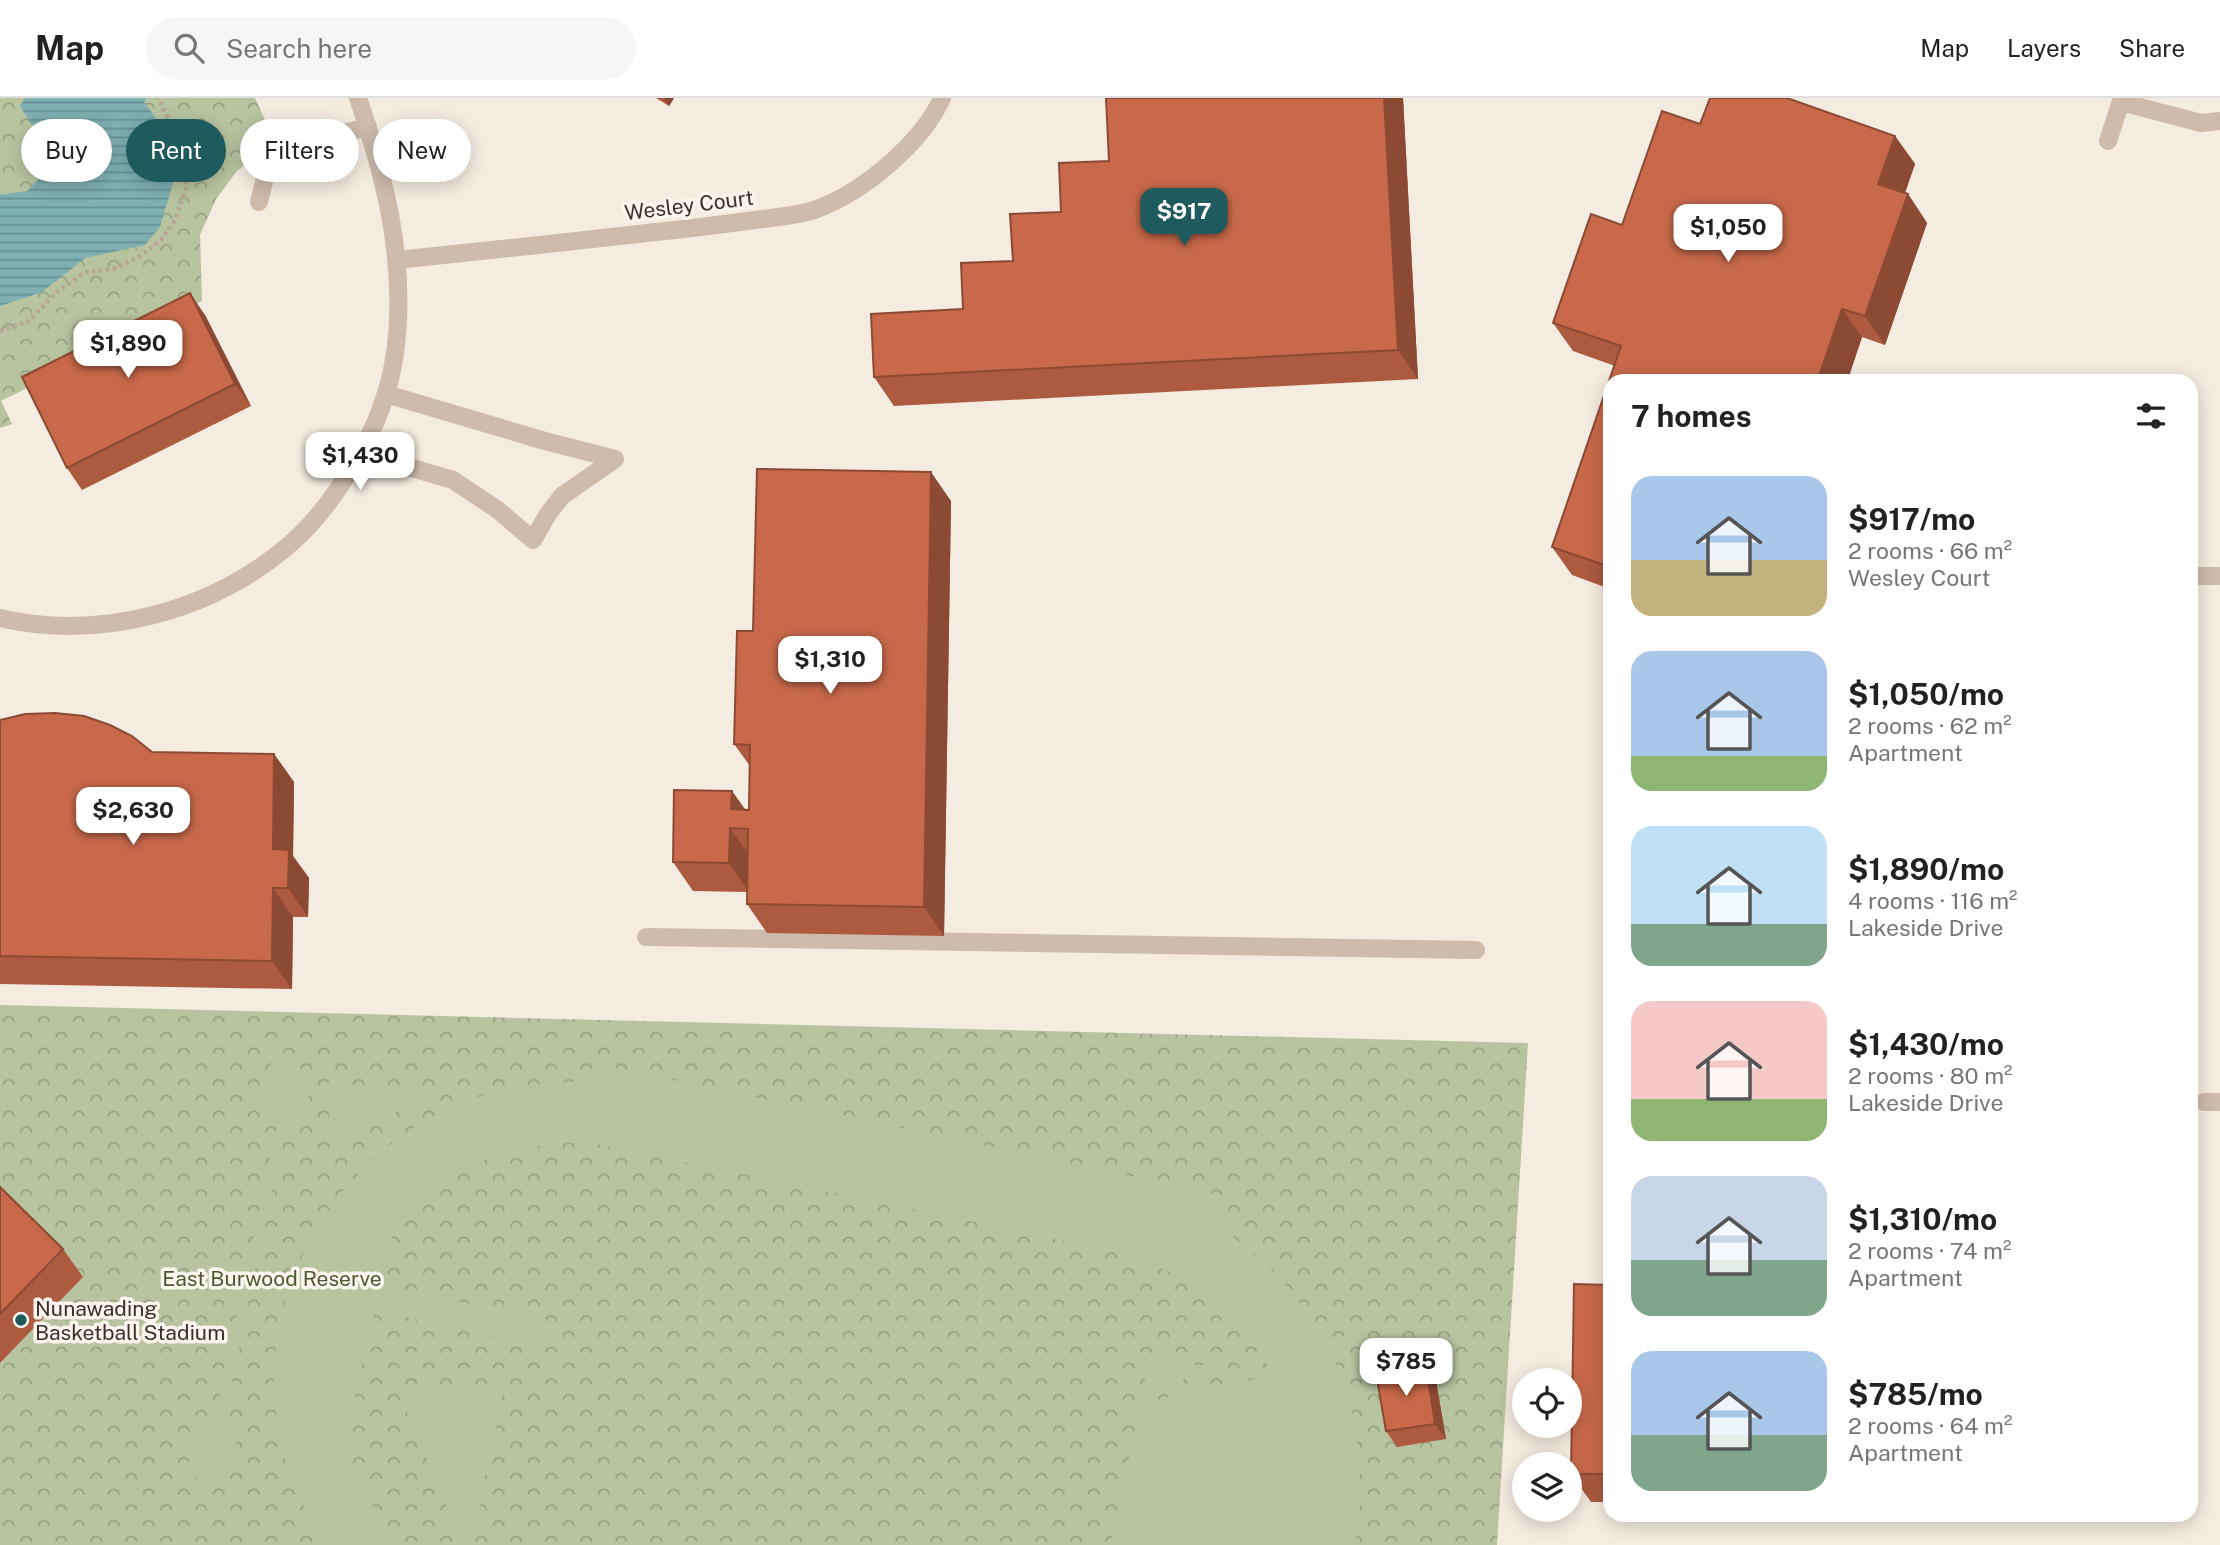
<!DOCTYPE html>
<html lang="en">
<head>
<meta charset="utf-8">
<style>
  body { margin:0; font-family:"Public Sans",sans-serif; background:#f6f6f6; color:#222; height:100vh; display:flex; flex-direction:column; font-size:26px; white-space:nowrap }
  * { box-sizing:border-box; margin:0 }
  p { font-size:23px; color:#767676 }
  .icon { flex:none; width:38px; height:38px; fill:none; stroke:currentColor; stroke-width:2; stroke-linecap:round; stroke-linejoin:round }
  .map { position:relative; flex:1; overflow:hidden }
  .details { position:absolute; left:1603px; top:276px; width:595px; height:1148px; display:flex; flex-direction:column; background:#fff; border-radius:21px; box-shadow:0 4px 18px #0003 }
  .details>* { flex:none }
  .banner { position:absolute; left:21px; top:21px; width:665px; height:63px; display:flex; gap:14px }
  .fabs { position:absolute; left:1512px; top:1270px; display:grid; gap:14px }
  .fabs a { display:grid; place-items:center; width:70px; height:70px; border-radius:50%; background:#fff; box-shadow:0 4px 18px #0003; font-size:35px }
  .price { position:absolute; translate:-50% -60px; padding:0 16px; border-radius:14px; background:#fff; color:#222; font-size:23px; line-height:46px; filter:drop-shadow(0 2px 4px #0008) }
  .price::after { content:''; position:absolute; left:50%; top:42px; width:21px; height:16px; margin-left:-10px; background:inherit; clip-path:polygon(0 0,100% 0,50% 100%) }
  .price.current { background:#1f5a5e; color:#fff }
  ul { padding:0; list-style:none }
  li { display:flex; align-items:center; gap:21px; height:175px; padding:0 28px }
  li span { display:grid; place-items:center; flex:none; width:196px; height:140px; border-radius:21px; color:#555 }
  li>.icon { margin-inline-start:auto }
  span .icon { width:84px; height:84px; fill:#fffc; stroke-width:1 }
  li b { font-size:30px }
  h2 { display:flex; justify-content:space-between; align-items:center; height:84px; padding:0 28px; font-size:30px }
  .pill { padding:0 24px; border-radius:32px; background:#fff; box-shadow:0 4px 18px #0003; font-size:24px; line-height:63px }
  .pill.current { background:#1f5a5e; color:#fff }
  header { display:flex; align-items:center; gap:42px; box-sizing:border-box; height:98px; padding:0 35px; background:#fff; border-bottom:2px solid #e0e0e0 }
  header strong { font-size:33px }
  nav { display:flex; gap:38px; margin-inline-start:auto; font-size:24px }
  .search { width:490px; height:63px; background:#f6f6f6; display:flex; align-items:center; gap:18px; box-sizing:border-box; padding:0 24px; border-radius:38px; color:#767676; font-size:26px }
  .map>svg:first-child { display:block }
  .park { fill:url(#park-crowns) }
  .garden { fill:#b8c4a0 }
  .water { fill:url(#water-rules) }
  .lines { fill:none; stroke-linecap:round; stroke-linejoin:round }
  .path { stroke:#b9a596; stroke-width:4.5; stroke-dasharray:3.5 3.5; stroke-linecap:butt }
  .lane { stroke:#cdbbac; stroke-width:18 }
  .street { stroke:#cdbbac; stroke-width:18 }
  .wall { fill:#ac5a40 }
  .shaded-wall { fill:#8c4a34 }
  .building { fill:#c8694b; stroke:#8c4a34; stroke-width:2 }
  .poi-dot { fill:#1f5a5e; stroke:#fbf5ee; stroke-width:2.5 }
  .labels { text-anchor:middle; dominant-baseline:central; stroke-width:7; stroke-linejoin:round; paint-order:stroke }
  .street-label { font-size:21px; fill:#3b302b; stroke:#fbf5ee }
  .park-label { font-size:21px; fill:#4a5a2e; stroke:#fbf5ee }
  .poi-label { font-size:21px; fill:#3b302b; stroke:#fbf5ee; text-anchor:start }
</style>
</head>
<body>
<header>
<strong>Map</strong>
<div class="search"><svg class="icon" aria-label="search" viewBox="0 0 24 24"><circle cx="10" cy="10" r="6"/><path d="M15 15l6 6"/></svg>Search here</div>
<nav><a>Map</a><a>Layers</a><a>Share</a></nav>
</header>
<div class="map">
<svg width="2220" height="1447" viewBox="0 0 2220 1447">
  <defs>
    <pattern id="park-crowns" width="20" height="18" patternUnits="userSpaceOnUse" patternTransform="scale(1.75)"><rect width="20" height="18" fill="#b8c4a0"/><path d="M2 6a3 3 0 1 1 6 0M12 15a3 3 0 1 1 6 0" fill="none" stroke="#97a083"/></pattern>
    <pattern id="water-rules" width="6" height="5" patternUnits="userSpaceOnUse" patternTransform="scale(1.75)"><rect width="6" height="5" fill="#7fb0b2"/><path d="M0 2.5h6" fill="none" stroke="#699091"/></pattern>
  </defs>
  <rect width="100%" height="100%" fill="#f4ebe1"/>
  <path class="park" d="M 0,0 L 255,0 L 275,44 L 237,73 L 216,101 L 200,137 L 202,203 L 1,303 L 12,326 L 0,330 Z
    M 0,907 L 1528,945 L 1497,1447 L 0,1447 Z"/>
  <path class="garden" d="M 272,964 L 314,973 L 304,1027 L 286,1024 L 223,1327 L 239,1331 L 228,1386 L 186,1377 L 197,1322 L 214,1325 L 278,1023 L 261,1019 Z
    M 593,965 L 1231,1099 L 1224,1133 C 1311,1190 1363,1290 1360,1394 C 1360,1411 1358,1430 1354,1447 L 1111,1447 L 1141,1305 L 1273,1277 C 1236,1211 1191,1177 1119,1154 L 588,1044 C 528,1046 480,1055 432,1092 C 416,1104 402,1118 393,1136 C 386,1152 382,1171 380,1188 L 546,1221 L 540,1248 L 375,1212 C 365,1254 342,1331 354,1371 C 363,1399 384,1425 404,1447 L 325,1447 C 296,1400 276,1348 274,1292 C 270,1169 349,1049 464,1004 C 505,988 545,983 589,984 Z
    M 326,985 L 420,997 L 422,993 L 431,992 L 434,999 L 428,1004 L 421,1001 L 338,1044 L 329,1018 Z
    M 1150,1259 L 1202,1268 L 1207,1263 L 1215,1264 L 1218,1271 L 1213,1277 L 1209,1277 L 1203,1273 L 1141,1301 Z
    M 477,1291 L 503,1294 L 471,1447 L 464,1447 L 403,1305 L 424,1296 Z"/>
  <path class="water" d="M 25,0 L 147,0 L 144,4 L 164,31 L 176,75 L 160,129 L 145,147 L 85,160 L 42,194 L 0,208 L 0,97 L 27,93 L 46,74 L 47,61 L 56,63 L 45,29 L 32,27 L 20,8 Z"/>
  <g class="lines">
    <path class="path" d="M 0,233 L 29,223 L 57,194 L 84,175 L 116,170 L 140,158 L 161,142 L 175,122 L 186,91 L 183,50 L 158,0"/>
    <path class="lane" d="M 259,104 L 268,68 L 303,45 L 368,29
      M 386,296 L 545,343 L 615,361
      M 361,355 L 453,382 L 498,412 L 533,442 L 548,416 L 562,398 L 615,361
      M 646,839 L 1476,852"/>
    <path class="street" d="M 2121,4 L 2201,25 L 2220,23
      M 2108,43 L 2122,0
      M 397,162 C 486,153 576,143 665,133 C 695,130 725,126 755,122 C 776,119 798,118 817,111 C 863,94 922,45 942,0
      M 2191,478 L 2220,478
      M 0,520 C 100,543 211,514 289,447 C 316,424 337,395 355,364 C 374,332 390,293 395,255 C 407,168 386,82 358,0
      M 2204,1004 L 2220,1004"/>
  </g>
  <path class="wall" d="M 656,0 L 674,0 L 669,8 Z
    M 1403,0 L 1418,281 L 894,308 L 874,279 L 963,211 L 1013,163 L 1061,114 Z
    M 1700,26 L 1895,38 L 1915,66 L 1905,95 L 1908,96 L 1927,125 L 1885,247 L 1862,239 L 1847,284 L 1610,284 L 1610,491 L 1572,477 L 1552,449 L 1615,268 L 1573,253 L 1553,225 L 1622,127 Z
    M 205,217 L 251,308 L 82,392 L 67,370 Z
    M 951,403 L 944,838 L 767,835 L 747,806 L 747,794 L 693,793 L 673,764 L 732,693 L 745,712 L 749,712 L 750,668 L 734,646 L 753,533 Z
    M 0,622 L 152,654 L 274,656 L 294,684 L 293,758 L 309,780 L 308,819 L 293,819 L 292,891 L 0,886 Z
    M 0,1089 L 63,1151 L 83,1179 L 0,1265 Z
    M 1610,1187 L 1610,1404 L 1591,1404 L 1571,1376 Z
    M 1436,1283 L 1446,1341 L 1397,1349 L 1386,1333 Z"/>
  <path class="shaded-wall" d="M 664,0 L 674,0 L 669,8 Z
    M 1384,0 L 1403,0 L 1418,281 L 1398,252 Z
    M 1895,38 L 1915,66 L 1898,114 L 1878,86 Z
    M 1908,96 L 1927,125 L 1885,247 L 1865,218 Z
    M 190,195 L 205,217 L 251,308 L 235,286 Z
    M 1842,211 L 1862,239 L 1847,284 L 1817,284 Z
    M 931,374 L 951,403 L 944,838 L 924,809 Z
    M 274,656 L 294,684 L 293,758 L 309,780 L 308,819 L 288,790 L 273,751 Z
    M 732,693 L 752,721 L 731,711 Z
    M 730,730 L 750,759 L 749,794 L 729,765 Z
    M 273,790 L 293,819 L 292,891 L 272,863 Z
    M 1426,1268 L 1436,1283 L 1446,1341 L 1435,1326 Z"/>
  <path class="building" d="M 1106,0 L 1384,0 L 1398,252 L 874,279 L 871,216 L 963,211 L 961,165 L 1013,163 L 1010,116 L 1061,114 L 1059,65 L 1109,63 Z
    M 1710,0 L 1787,0 L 1895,38 L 1878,86 L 1908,96 L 1865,218 L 1842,211 L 1817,284 L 1610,284 L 1610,469 L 1552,449 L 1621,248 L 1553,225 L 1591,116 L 1622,127 L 1662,13 L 1700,26 Z
    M 190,195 L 235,286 L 67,370 L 22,279 Z
    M 757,371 L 931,374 L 924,809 L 747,806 L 748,731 L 730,730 L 729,765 L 673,764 L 674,692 L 732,693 L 731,711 L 749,712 L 750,647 L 734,646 L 737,533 L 753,533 Z
    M 55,615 L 84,618 L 110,627 L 132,638 L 152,654 L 274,656 L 273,751 L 289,752 L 288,790 L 273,790 L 272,863 L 0,858 L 0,622 L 25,616 Z
    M 0,1089 L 63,1151 L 0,1216 Z
    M 1574,1186 L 1610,1187 L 1610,1376 L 1571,1376 Z
    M 1426,1268 L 1435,1326 L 1386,1333 L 1376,1275 Z"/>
  <circle class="poi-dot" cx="21" cy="1222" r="7"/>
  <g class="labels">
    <g class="street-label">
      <text transform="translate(689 107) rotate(-7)">Wesley Court</text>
    </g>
    <g class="park-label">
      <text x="272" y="1180">East Burwood Reserve</text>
    </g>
    <g class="poi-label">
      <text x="35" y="1210">Nunawading<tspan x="35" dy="24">Basketball Stadium</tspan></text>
    </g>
  </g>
</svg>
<div class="fabs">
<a><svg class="icon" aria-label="locate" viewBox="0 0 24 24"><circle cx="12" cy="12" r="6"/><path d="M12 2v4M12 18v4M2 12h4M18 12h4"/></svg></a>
<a><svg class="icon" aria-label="layers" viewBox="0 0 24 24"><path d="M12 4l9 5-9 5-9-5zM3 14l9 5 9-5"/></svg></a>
</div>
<b class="price current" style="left:1184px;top:150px">$917</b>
<b class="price" style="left:1728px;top:166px">$1,050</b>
<b class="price" style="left:128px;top:282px">$1,890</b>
<b class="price" style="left:360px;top:394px">$1,430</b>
<b class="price" style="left:830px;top:598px">$1,310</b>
<b class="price" style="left:133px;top:749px">$2,630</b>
<b class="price" style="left:1406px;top:1300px">$785</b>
<div class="banner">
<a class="pill">Buy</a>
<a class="pill current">Rent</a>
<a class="pill">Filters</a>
<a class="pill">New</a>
</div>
<section class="details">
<h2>7 homes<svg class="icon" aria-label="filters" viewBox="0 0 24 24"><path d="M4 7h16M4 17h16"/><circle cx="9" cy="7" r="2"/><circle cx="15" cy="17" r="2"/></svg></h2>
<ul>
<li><span style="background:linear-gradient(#a9c7e8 60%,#c2b280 0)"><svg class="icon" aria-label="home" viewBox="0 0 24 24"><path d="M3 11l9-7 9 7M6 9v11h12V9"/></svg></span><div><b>$917/mo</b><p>2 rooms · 66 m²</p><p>Wesley Court</p></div></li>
<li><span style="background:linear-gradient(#a9c7e8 75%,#8fb573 0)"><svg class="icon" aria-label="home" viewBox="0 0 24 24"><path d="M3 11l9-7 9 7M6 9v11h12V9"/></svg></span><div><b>$1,050/mo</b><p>2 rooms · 62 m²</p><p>Apartment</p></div></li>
<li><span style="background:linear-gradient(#bfe0f5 70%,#7fa58c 0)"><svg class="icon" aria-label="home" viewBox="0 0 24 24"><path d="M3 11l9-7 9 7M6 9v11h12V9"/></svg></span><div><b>$1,890/mo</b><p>4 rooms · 116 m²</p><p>Lakeside Drive</p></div></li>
<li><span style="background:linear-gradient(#f6c9c9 70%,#8fb573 0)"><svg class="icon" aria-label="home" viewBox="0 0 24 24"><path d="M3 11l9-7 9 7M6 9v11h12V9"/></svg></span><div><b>$1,430/mo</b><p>2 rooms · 80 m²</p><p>Lakeside Drive</p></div></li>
<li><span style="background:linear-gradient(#c9d6e8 60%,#7fa58c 0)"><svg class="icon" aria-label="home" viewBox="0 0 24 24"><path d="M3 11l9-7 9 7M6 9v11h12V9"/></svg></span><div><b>$1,310/mo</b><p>2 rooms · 74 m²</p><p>Apartment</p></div></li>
<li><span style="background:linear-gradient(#a9c7e8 60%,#7fa58c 0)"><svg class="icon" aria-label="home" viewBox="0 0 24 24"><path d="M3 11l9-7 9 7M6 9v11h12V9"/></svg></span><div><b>$785/mo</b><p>2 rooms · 64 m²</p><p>Apartment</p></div></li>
</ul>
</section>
</div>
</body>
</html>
